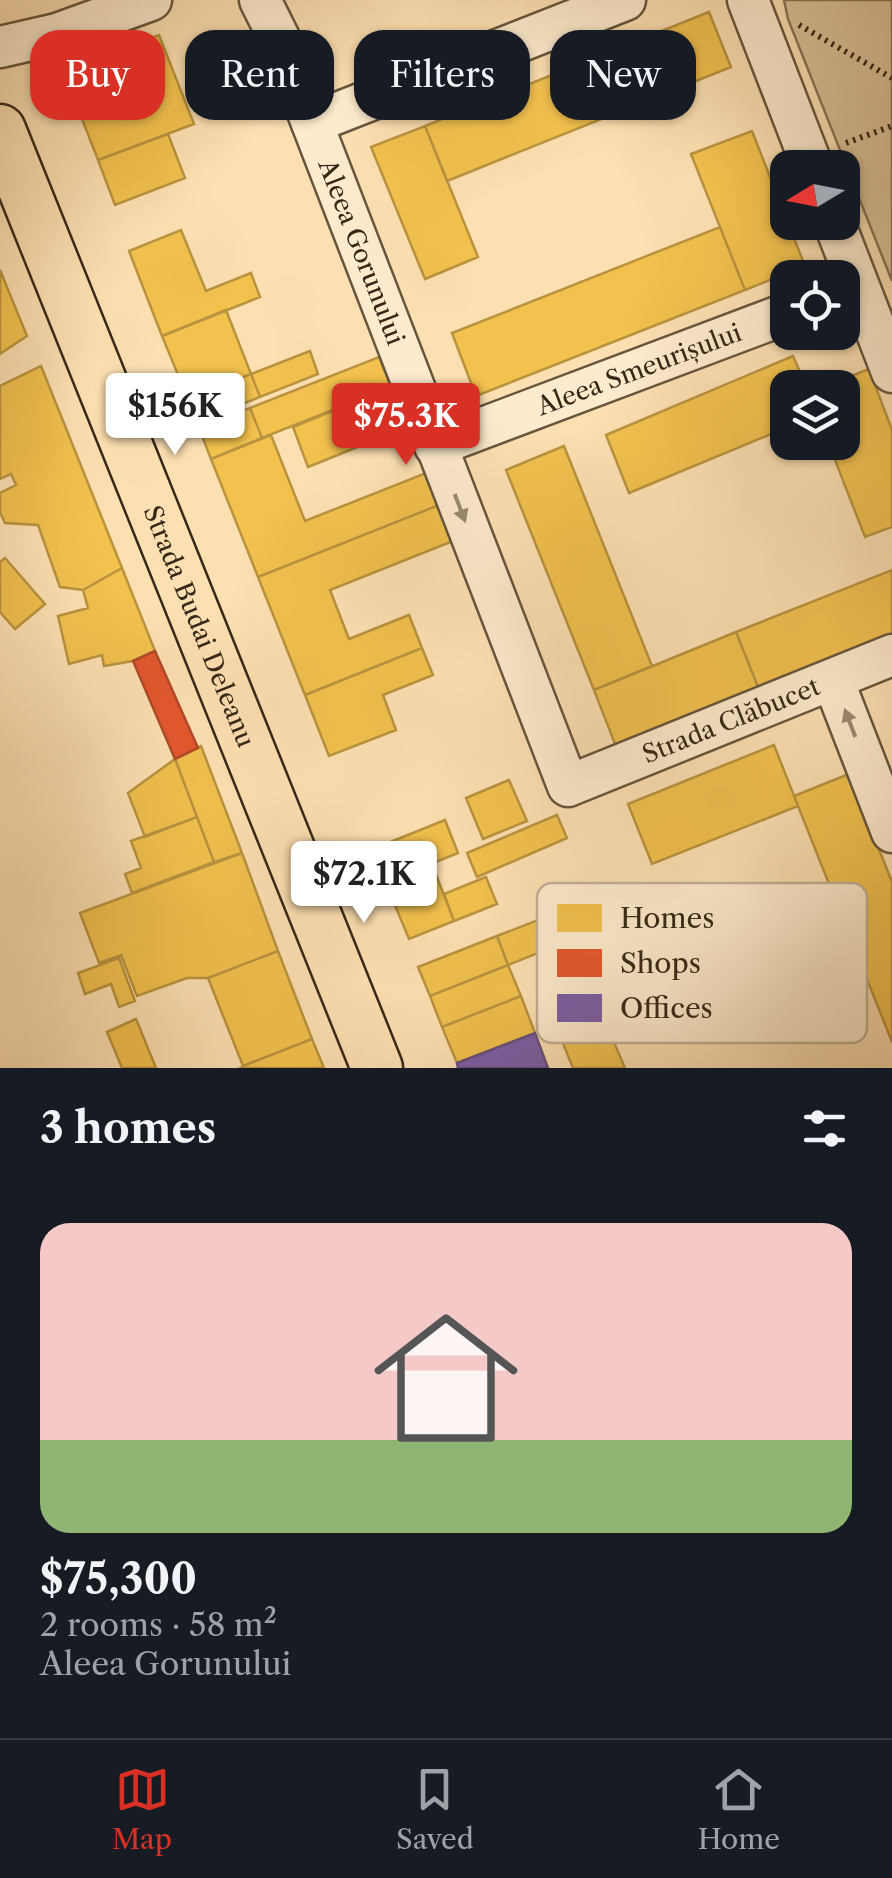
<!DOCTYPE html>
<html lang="en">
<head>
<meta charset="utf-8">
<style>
  body { margin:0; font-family:"Libre Caslon Text",serif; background:#20242c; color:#f1f3f6; height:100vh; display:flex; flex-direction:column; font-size:38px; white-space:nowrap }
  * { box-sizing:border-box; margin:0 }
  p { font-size:32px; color:#9ea1a6 }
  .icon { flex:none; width:55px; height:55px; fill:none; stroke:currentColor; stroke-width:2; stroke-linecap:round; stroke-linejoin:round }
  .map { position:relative; height:1068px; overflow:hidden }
  .details { display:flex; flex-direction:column; background:#171b24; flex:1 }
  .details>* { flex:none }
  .top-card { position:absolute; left:30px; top:30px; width:832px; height:90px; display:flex; gap:20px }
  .needle { width:65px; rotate:260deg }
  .controls { position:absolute; left:770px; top:150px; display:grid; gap:20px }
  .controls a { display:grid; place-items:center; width:90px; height:90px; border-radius:20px; background:#171b24; box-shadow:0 2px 8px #0004; font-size:50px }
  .price { position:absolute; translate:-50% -85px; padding:0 22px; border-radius:10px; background:#fff; color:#222; font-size:32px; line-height:65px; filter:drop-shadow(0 2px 5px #0008) }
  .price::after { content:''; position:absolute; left:50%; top:60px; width:30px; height:22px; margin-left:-15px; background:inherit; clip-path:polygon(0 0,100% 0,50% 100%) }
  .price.on { background:#d93025; color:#fff }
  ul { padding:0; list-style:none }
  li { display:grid; align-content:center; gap:20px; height:530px; padding:0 40px }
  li+li { border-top:2px solid #363941 }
  li span { display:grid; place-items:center; height:310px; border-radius:30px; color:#555 }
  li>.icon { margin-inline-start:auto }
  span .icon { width:180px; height:180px; fill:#fffc; stroke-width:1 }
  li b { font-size:42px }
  h2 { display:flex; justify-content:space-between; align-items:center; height:120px; padding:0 40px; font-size:42px }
  .tag { padding:0 35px; border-radius:30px; background:#171b24; box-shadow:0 2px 8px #0004; font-size:35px; line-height:90px }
  .tag.on { background:#d93025; color:#fff }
  .tab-bar { display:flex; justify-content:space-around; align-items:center; height:140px; border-top:2px solid #363941; background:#171b24; font-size:28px; color:#9ea1a6 }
  .tab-bar a { display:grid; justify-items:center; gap:5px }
  .tab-bar .on { color:#d93025 }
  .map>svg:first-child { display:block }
  .green { fill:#dbc198; stroke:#887458; stroke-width:2.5 }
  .homes { fill:#f2c14e; stroke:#b9933e; stroke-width:2.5 }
  .shops { fill:#e4572e; stroke:#b04927; stroke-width:2.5 }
  .offices { fill:#7b5ea7; stroke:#664e7c; stroke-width:2.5 }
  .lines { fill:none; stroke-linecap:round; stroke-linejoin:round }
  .minor-casing { stroke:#67563e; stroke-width:45 }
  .major-casing { stroke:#352818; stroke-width:55 }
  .path { stroke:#352818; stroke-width:6; stroke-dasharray:2.5 5; stroke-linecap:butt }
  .minor { stroke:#feebcd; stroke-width:40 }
  .major { stroke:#fde0b2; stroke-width:50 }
  .oneway { fill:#9a8a72 }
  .labels { text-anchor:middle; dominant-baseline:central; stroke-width:10; stroke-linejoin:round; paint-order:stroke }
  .street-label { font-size:25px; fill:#352818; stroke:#feebcd }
  .key { fill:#feebcd; stroke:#c2b097; stroke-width:2.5 }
  .key-label { font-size:28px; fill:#352818 }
</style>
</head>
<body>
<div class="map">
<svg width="892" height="1068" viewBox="0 0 892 1068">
  <rect width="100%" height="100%" fill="#fde0b2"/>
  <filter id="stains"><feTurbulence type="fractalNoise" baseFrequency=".002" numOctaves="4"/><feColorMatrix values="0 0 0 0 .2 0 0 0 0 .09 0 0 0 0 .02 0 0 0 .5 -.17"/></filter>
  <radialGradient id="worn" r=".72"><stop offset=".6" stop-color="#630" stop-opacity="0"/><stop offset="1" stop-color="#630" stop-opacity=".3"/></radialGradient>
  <path class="green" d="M 784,0 L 892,0 L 892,281 L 788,19 Z"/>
  <path class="homes" d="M 709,12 L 731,67 L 447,181 L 425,126 Z
    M 159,35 L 194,124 L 98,160 L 66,78 L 110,53 Z
    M 425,126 L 478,257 L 425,279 L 371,147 Z
    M 752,131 L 805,266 L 745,290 L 691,154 Z
    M 168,134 L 185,178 L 115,205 L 98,160 Z
    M 720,227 L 745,290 L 476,396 L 452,333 Z
    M 181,230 L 206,291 L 251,273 L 260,297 L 162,336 L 129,251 Z
    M 0,270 L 27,336 L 0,354 Z
    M 226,310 L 251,374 L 188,399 L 162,336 Z
    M 310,351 L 318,374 L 260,397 L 251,374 Z
    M 793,356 L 807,388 L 788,388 L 788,427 L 629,493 L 606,435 Z
    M 379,357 L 391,387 L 262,438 L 250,408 Z
    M 41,366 L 122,568 L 83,590 L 60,587 L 38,525 L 5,523 L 0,512 L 0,493 L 16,485 L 11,474 L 0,479 L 0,386 Z
    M 869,369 L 892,430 L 892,527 L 865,537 L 828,442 L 842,442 L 842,388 L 821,388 Z
    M 251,374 L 260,397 L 237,406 L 239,412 L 250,408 L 262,438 L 211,459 L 188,399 Z
    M 391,387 L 407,427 L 308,467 L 293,427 Z
    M 271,435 L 305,521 L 426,473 L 439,505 L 258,577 L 211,459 Z
    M 564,446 L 652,666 L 594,690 L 506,470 Z
    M 439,505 L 453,541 L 330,590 L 349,639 L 409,615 L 422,648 L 305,695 L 258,577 Z
    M 5,558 L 45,604 L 15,629 L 0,612 L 0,562 Z
    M 122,568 L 155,651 L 133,661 L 104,666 L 102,655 L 69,664 L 58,616 L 88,608 L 83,590 Z
    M 892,570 L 892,639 L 760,692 L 736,632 Z
    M 736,632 L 760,692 L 617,749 L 594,690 Z
    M 422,648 L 433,675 L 383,695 L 396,730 L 329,756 L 305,695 Z
    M 774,745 L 798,806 L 652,864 L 628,804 Z
    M 201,746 L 242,853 L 214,862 L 175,759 Z
    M 175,759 L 197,817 L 145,837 L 128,793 Z
    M 849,774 L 892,882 L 892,1042 L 794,796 Z
    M 509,780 L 527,821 L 483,839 L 466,798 Z
    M 557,815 L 567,838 L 477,877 L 467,853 Z
    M 197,817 L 214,862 L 132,893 L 125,874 L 141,868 L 131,841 Z
    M 445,820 L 458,853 L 386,882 L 373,849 Z
    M 242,853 L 278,951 L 208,978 L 187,978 L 137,996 L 121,955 L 99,963 L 80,913 Z
    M 435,872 L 454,921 L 409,939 L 389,891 Z
    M 486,877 L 497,904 L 454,921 L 444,894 Z
    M 587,901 L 598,929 L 508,965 L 497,936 Z
    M 497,936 L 508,965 L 430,996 L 418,967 Z
    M 278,951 L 312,1039 L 243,1066 L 208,978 Z
    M 119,958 L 135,1001 L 119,1007 L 111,984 L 85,994 L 78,973 Z
    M 508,965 L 521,996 L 442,1027 L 430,996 Z
    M 521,996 L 535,1033 L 457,1063 L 442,1027 Z
    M 136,1019 L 156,1068 L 122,1068 L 107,1032 Z
    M 604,1019 L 625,1068 L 573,1068 L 560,1036 Z
    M 312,1039 L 324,1068 L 240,1068 L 243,1066 Z"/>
  <path class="shops" d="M 155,651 L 198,748 L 175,759 L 133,661 Z"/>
  <path class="offices" d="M 535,1033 L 548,1068 L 458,1068 L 457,1063 Z"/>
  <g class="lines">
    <g class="minor-casing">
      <g id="minor">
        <path id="s1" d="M 260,0 L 280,40 L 568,786 L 892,655"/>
        <path d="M 748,0 L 813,168"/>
        <path d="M 0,47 L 57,34 L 151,0"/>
        <path d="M 312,123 L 625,0"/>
        <path d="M 834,222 L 892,372"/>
        <path id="s2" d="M 435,446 L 788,313"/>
        <path d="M 833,680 L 892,832"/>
      </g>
    </g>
    <g class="major-casing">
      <g id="major">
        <path id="s3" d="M 0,130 L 377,1068"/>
      </g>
    </g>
    <path class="path" d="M 799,25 L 892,78
      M 846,143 L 892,126"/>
    <use href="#minor" class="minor"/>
    <use href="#major" class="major"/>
  </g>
  <defs><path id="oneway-solid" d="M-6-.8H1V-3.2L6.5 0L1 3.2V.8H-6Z" transform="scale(2.5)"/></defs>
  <g class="oneway">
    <use href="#oneway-solid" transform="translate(460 508) rotate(69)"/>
    <use href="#oneway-solid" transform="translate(850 723) rotate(-111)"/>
  </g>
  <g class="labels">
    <g class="street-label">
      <text stroke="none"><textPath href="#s1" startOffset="272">Aleea Gorunului</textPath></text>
      <text stroke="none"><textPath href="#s2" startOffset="218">Aleea Smeurișului</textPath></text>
      <text stroke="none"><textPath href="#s3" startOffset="535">Strada Budai Deleanu</textPath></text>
      <text stroke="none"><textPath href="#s1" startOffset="1020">Strada Clăbucet</textPath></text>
    </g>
  </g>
  <rect x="537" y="883" width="330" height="160" rx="15" class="key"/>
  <rect x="557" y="904" width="45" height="28" fill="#f2c14e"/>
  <rect x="557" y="949" width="45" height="28" fill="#e4572e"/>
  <rect x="557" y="994" width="45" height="28" fill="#7b5ea7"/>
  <g class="key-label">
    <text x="620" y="928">Homes</text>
    <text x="620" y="973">Shops</text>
    <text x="620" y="1018">Offices</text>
  </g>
  <rect width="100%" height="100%" filter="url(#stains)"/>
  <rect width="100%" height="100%" fill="url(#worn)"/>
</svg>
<div class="controls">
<a><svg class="needle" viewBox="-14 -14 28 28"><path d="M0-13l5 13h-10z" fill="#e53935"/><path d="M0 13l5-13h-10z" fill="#9ea1a6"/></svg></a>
<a><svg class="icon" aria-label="locate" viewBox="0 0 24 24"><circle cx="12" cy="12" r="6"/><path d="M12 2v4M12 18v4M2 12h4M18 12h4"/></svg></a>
<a><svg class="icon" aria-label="layers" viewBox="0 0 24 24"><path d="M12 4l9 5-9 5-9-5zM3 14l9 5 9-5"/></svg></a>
</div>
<b class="price" style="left:175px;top:458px">$156K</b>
<b class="price on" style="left:406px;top:468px">$75.3K</b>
<b class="price" style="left:364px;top:926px">$72.1K</b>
<div class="top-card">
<a class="tag on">Buy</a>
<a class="tag">Rent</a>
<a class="tag">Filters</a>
<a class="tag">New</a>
</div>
</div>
<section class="details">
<h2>3 homes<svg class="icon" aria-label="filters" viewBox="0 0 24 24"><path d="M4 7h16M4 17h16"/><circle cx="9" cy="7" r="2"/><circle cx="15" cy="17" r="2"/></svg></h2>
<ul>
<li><span style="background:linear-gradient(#f6c9c9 70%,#8fb573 0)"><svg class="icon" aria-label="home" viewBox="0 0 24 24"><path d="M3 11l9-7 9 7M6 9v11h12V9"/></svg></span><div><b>$75,300</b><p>2 rooms · 58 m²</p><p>Aleea Gorunului</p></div></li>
</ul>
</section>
<nav class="tab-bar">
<a class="on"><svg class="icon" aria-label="map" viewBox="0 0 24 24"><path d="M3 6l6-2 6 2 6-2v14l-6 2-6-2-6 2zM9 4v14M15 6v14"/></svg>Map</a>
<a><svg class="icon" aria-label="saved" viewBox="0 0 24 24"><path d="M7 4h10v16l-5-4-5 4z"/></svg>Saved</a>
<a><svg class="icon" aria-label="home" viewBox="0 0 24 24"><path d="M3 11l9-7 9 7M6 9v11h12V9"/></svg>Home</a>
</nav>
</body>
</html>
